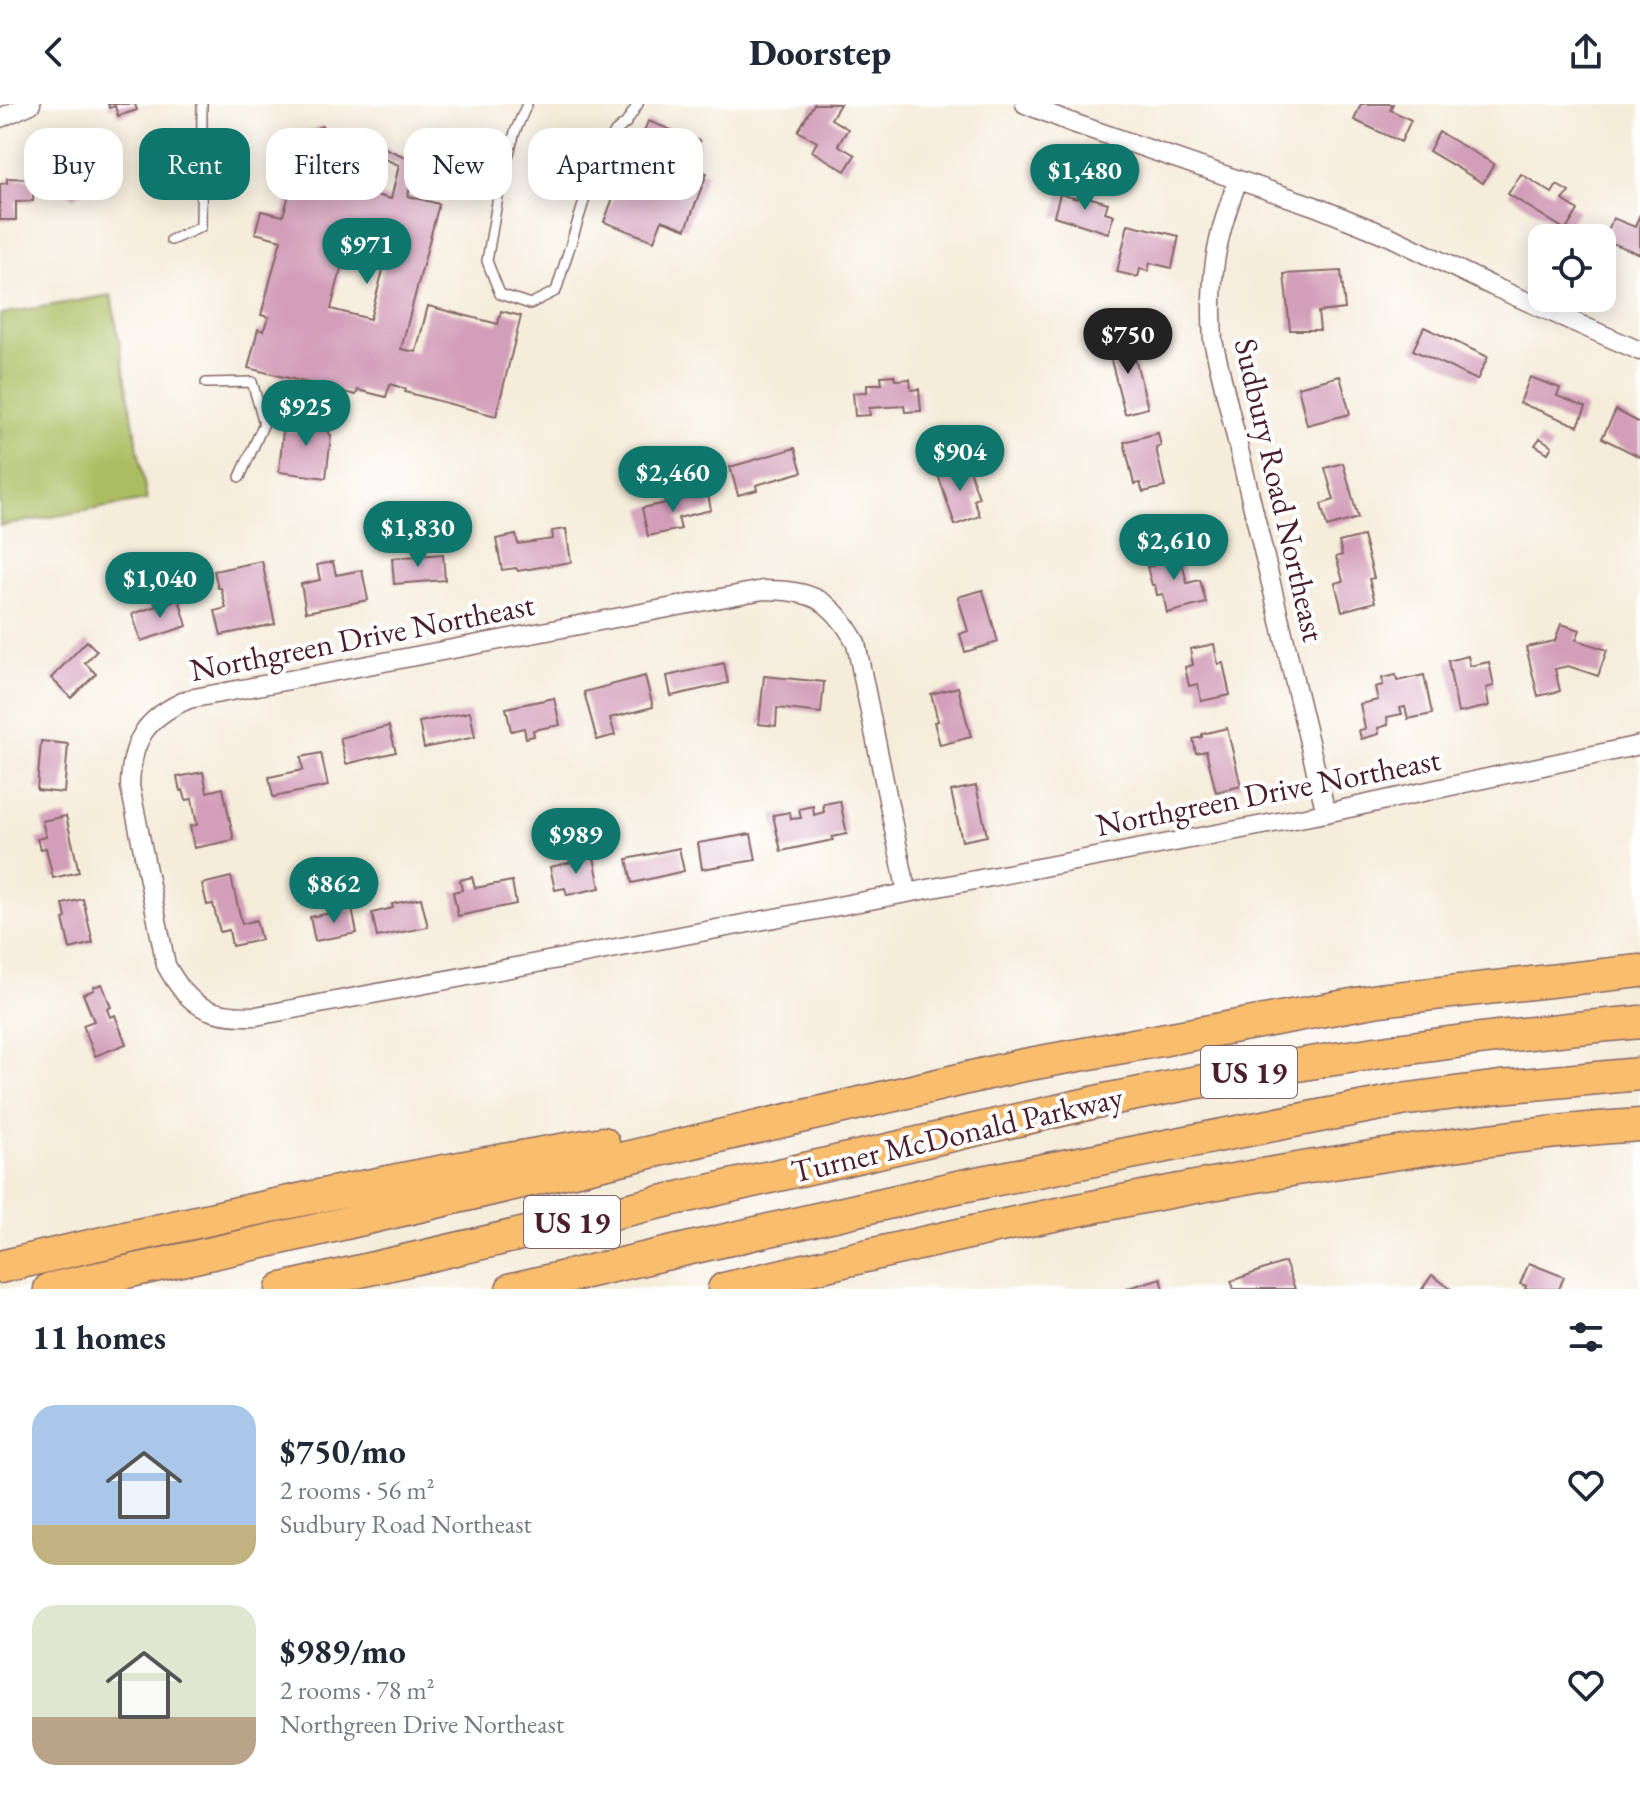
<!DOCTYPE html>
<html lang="en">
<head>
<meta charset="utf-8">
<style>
  body { margin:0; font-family:"EB Garamond",serif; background:#f6f6f7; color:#1f2937; height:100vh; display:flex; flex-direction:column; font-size:30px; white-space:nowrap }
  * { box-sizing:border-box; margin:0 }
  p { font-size:26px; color:#747a83 }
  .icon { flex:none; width:44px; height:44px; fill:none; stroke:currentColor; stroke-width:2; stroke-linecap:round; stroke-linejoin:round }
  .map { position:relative; height:1185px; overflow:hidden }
  .drawer { display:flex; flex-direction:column; background:#fff; flex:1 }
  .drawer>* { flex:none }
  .guide { position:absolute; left:24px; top:24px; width:800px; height:72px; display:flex; gap:16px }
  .controls { position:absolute; left:1528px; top:120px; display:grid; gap:16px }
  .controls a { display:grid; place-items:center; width:88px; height:88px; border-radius:16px; background:#fff; box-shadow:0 4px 20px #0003; font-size:40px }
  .price { position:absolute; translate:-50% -68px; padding:0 18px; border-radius:28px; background:#0f766e; color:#fff; font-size:26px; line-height:52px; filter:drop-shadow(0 2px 4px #0008) }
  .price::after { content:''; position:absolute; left:50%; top:48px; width:24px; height:18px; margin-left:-12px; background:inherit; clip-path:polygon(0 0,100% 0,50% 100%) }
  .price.selected { background:#222; color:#fff }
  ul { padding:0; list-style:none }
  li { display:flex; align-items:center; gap:24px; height:200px; padding:0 32px }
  li span { display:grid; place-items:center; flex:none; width:224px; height:160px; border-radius:24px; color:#555 }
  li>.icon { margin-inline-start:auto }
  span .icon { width:96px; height:96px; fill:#fffc; stroke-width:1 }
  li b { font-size:34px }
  h2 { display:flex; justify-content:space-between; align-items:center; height:96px; padding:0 32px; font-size:34px }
  .chip { padding:0 28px; border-radius:24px; background:#fff; box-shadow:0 4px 20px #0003; font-size:28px; line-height:72px }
  .chip.selected { background:#0f766e; color:#fff }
  header { display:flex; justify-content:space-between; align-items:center; height:104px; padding:0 32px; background:#fff; font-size:36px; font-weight:800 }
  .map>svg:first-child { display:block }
  .green { fill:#abbd61; stroke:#7a6e46; stroke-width:2 }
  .building { fill:#d39eb9; fill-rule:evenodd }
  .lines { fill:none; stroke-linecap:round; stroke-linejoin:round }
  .service-casing { stroke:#866768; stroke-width:12 }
  .minor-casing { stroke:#866768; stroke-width:21 }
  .motorway-casing { stroke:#866768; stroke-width:35 }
  .service { stroke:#fff; stroke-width:9 }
  .minor { stroke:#fff; stroke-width:18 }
  .motorway { stroke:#f9be6d; stroke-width:32 }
  .labels { text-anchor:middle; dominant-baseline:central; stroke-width:8; stroke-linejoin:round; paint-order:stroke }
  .shield { fill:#fff; stroke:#80626b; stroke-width:2 }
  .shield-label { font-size:30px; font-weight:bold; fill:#4a1f2b }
  .street-label { font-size:32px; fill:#4a1f2b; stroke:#fff }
</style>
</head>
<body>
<header><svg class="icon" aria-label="back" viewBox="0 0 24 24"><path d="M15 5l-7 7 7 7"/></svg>Doorstep<svg class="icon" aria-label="share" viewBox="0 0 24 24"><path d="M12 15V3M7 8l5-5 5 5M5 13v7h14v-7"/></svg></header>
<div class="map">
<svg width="1640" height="1185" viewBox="0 0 1640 1185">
  <rect width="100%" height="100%" fill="#fff"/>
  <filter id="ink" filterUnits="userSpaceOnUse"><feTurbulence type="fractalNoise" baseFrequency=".0125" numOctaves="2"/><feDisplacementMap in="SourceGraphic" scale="16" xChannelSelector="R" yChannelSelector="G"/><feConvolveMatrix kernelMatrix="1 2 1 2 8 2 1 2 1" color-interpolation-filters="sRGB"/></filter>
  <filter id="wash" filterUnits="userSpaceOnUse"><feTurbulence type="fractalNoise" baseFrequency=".006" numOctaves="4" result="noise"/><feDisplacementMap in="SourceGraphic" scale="32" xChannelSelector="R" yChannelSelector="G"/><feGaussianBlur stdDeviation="1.8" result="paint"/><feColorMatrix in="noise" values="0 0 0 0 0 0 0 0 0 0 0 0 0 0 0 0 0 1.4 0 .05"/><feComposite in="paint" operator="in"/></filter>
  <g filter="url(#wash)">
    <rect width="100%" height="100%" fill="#f5ecda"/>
    <path class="green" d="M 111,191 L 147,396 L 0,422 L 0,210 Z"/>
    <g id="blocks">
      <path class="building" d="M 108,0 L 135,0 L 137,6 L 118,12 L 115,2 L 109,4 Z
        M 814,0 L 840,0 L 831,15 L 848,25 L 838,41 L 855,51 L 845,67 L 812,47 L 817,38 L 798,27 Z
        M 1361,0 L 1393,0 L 1390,6 L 1411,16 L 1401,38 L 1354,16 Z
        M 648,17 L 700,37 L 690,63 L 707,69 L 686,125 L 662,116 L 654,137 L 604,118 L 620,75 L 608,70 L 617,48 L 634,54 Z
        M 322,22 L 334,34 L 331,47 L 342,50 L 350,29 L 415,57 L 408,92 L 439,100 L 401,245 L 416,248 L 428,202 L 498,220 L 501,207 L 521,212 L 496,312 L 405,288 L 406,285 L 390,280 L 386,293 L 358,286 L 356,291 L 248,264 L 258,225 L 263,227 L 269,213 L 261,211 L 281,136 L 255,129 L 261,107 L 283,112 L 292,80 L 286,79 L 289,67 L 284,57 L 292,49 L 288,38 L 305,42 L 309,27 ZM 356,43 L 399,61 L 391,95 L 339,82 ZM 346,145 L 386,155 L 370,215 L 331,205 Z
        M 1439,28 L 1494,60 L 1483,79 L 1429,47 Z
        M 104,40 L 119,61 L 73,94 L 58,74 Z
        M 1521,70 L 1552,89 L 1557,81 L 1569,88 L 1563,96 L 1578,106 L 1566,126 L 1508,90 Z
        M 7,74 L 34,75 L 33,97 L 16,98 L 16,116 L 0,116 L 0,80 L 7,79 Z
        M 1060,90 L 1077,95 L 1078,90 L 1108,99 L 1105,108 L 1114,111 L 1108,129 L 1054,112 Z
        M 1640,110 L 1640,150 L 1604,136 L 1613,114 L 1635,123 Z
        M 1128,120 L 1179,132 L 1172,164 L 1150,159 L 1148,167 L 1140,165 L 1138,173 L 1117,168 Z
        M 1341,167 L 1345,205 L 1318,208 L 1320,226 L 1290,226 L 1284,170 Z
        M 1424,223 L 1488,253 L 1477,276 L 1413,246 Z
        M 1130,235 L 1148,304 L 1125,310 L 1107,241 Z
        M 894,271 L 895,276 L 910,275 L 911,286 L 919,285 L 921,307 L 905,308 L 904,302 L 869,304 L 870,311 L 855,312 L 853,289 L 867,288 L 867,280 L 882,280 L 881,272 Z
        M 1340,272 L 1350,310 L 1307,321 L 1298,283 Z
        M 1530,273 L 1560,284 L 1557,292 L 1586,303 L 1578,322 L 1520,299 Z
        M 301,306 L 315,308 L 314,321 L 330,322 L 329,331 L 331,331 L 326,374 L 279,368 L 283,326 L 298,328 Z
        M 1616,306 L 1640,319 L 1640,353 L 1602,334 Z
        M 1158,329 L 1161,342 L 1156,344 L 1165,383 L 1143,388 L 1140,379 L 1134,380 L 1124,338 Z
        M 1540,334 L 1552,342 L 1548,349 L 1535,341 Z
        M 795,344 L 802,368 L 756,381 L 757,386 L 738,391 L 730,363 Z
        M 967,359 L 979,394 L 974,396 L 980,412 L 955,421 L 937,368 Z
        M 1343,359 L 1358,414 L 1327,423 L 1321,400 L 1334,396 L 1325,364 Z
        M 708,390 L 711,406 L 678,414 L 681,425 L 648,432 L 642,404 Z
        M 566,425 L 571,458 L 518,467 L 516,464 L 502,466 L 496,435 L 516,431 L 518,440 L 553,435 L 552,427 Z
        M 1363,432 L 1374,474 L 1369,475 L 1375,498 L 1342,507 L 1335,479 L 1343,477 L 1336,453 L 1342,451 L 1339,438 Z
        M 1179,445 L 1187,479 L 1200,476 L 1206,499 L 1167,509 L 1163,490 L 1157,491 L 1155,481 L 1152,481 L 1147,463 L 1153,462 L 1150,452 Z
        M 443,450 L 445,476 L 394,480 L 392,454 Z
        M 262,457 L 275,520 L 221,531 L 215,507 L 226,504 L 221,484 L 218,484 L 214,467 Z
        M 333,458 L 336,471 L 362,466 L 368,496 L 306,508 L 301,480 L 320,476 L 317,461 Z
        M 983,486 L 998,538 L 965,548 L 960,530 L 968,527 L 958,493 Z
        M 179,495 L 187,522 L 141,537 L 132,510 Z
        M 1561,520 L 1580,526 L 1576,536 L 1607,546 L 1598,572 L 1568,562 L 1555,565 L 1560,587 L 1538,592 L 1526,543 L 1555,537 Z
        M 87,537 L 97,547 L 85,559 L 96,570 L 71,594 L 51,574 Z
        M 1214,540 L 1218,560 L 1223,559 L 1230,591 L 1201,597 L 1198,580 L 1189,582 L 1185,563 L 1193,561 L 1190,545 Z
        M 1468,552 L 1470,562 L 1489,558 L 1494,582 L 1486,584 L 1489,602 L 1458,609 L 1448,557 Z
        M 724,559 L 728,579 L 671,592 L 667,572 Z
        M 1396,571 L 1397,577 L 1424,571 L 1432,610 L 1408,615 L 1405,603 L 1400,604 L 1402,610 L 1387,613 L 1388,621 L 1378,624 L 1379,630 L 1361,635 L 1359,626 L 1365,625 L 1360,600 L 1378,596 L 1375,583 L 1383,581 L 1382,574 Z
        M 645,572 L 653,603 L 610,614 L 615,631 L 597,636 L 584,588 Z
        M 764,572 L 824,578 L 821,609 L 777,604 L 776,622 L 759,620 Z
        M 958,583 L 971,633 L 940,641 L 934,618 L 938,617 L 931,590 Z
        M 554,594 L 560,621 L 533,626 L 534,632 L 526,634 L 524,624 L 511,627 L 506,604 Z
        M 470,608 L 475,633 L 424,644 L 419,618 Z
        M 389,622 L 396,648 L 346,660 L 340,634 Z
        M 1227,624 L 1241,682 L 1216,688 L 1206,647 L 1196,649 L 1193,635 L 1202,633 L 1202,630 Z
        M 41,637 L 68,640 L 64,689 L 37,686 Z
        M 321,649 L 328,682 L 273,693 L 269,673 L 303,666 L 301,653 Z
        M 203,668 L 207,688 L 223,684 L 234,736 L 194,744 L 190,722 L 197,721 L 192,695 L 186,696 L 183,686 L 180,687 L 177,673 Z
        M 976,682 L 987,732 L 962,737 L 951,687 Z
        M 840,697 L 847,730 L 832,733 L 833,736 L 781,747 L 773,711 L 790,708 L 791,715 L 801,714 L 799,705 L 813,702 L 814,711 L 824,708 L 823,700 Z
        M 66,712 L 79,768 L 53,774 L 46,744 L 40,745 L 37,735 L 46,733 L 42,717 Z
        M 751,730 L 756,756 L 702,765 L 698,739 Z
        M 679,744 L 684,767 L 632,779 L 627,755 Z
        M 594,753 L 600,784 L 567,791 L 565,784 L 555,786 L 550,763 Z
        M 231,773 L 242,820 L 256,816 L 261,836 L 232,842 L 229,826 L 220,828 L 213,800 L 207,801 L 202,780 Z
        M 472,773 L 475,784 L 512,777 L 516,800 L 458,812 L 453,788 L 462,786 L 460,776 Z
        M 421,794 L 428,823 L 377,833 L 372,809 L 393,804 L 392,800 Z
        M 83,795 L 93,839 L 70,845 L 63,815 L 66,814 L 63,800 Z
        M 352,805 L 357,829 L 315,837 L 310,813 Z
        M 102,880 L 111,903 L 107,905 L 110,913 L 115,911 L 126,940 L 95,952 L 83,921 L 94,917 L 83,890 L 94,886 L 93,883 Z
        M 1285,1158 L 1295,1185 L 1234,1185 L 1231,1177 Z
        M 1529,1159 L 1564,1173 L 1559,1185 L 1525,1185 L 1526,1182 L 1520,1180 Z
        M 1432,1171 L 1451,1185 L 1422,1185 Z
        M 1161,1174 L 1164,1185 L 1128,1185 L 1128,1184 Z"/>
    </g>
  </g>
  <g filter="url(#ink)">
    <use href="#blocks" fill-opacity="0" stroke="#866768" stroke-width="2"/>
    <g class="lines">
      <g class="service-casing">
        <path id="service" d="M 527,0 L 515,28 L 500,81 L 487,157 L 500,190 L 530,200 L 556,187 L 591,75 L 615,28 L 626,19 L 638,0
          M 171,136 L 201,123 L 202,0
          M 206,279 L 252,278 L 264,319 L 240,373"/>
      </g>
      <g class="minor-casing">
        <path id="minor" d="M 1025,0 L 1070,18 L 1314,102 L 1391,133 L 1492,182 L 1640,247
          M 0,14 L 31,0
          M 1238,76 C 1215,136 1209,173 1213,237 L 1326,709
          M 763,486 C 812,486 832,495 856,539 L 907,789 L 256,912 C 209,913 189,904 166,861 L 130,682 C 131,636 146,613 189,595 Z
          M 907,789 L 1326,709 L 1640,641"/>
      </g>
      <g class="motorway-casing">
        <path id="motorway" d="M 0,1163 C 200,1116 400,1072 603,1039
          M 50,1185 L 312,1127 L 1019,962 L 1379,896 L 1640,867
          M 282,1185 L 1105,996 C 1282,960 1460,934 1640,918
          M 512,1185 L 957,1083 L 1401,996 L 1500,983 L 1640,970
          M 724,1185 C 930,1136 1137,1090 1346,1057 C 1443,1042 1542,1027 1640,1021"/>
      </g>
      <use href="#service" class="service"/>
      <use href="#minor" class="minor"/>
      <use href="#motorway" class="motorway"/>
    </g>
  </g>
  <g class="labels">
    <g class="shield">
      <rect x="1201" y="942" width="96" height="52" rx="6"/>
      <rect x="524" y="1092" width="96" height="52" rx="6"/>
    </g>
    <g class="shield-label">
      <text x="1249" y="968">US 19</text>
      <text x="572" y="1118">US 19</text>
    </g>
    <g class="street-label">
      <text transform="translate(1280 386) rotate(77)">Sudbury Road Northeast</text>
      <text transform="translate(362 533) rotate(-11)">Northgreen Drive Northeast</text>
      <text transform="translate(1268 688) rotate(-11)">Northgreen Drive Northeast</text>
      <text transform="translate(957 1030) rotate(-13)">Turner McDonald Parkway</text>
    </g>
  </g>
</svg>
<div class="controls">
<a><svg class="icon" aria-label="locate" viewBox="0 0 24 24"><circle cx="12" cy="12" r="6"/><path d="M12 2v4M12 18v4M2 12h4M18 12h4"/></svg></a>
</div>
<b class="price" style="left:1085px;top:108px">$1,480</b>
<b class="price" style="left:367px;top:182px">$971</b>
<b class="price selected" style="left:1128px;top:272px">$750</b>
<b class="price" style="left:306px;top:344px">$925</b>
<b class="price" style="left:960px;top:389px">$904</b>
<b class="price" style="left:673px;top:410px">$2,460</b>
<b class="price" style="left:418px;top:465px">$1,830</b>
<b class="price" style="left:1174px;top:478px">$2,610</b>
<b class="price" style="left:160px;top:516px">$1,040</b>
<b class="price" style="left:576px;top:772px">$989</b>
<b class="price" style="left:334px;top:821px">$862</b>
<div class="guide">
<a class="chip">Buy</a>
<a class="chip selected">Rent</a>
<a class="chip">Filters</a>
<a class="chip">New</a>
<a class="chip">Apartment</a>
</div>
</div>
<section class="drawer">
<h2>11 homes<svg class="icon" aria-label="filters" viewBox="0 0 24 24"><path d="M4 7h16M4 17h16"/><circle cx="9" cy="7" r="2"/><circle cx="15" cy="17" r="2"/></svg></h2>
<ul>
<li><span style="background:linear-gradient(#a9c7e8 75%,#c2b280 0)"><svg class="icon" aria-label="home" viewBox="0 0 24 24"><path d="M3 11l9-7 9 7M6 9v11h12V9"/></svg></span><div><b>$750/mo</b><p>2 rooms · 56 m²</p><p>Sudbury Road Northeast</p></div><svg class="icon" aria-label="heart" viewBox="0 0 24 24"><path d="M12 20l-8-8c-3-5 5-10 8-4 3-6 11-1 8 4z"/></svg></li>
<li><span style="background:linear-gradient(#dfe7d0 70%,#b9a48a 0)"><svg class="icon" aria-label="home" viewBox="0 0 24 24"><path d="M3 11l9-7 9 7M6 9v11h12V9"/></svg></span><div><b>$989/mo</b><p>2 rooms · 78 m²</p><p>Northgreen Drive Northeast</p></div><svg class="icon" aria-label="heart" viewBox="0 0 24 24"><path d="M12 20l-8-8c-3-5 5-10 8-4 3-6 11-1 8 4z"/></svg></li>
</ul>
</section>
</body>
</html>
